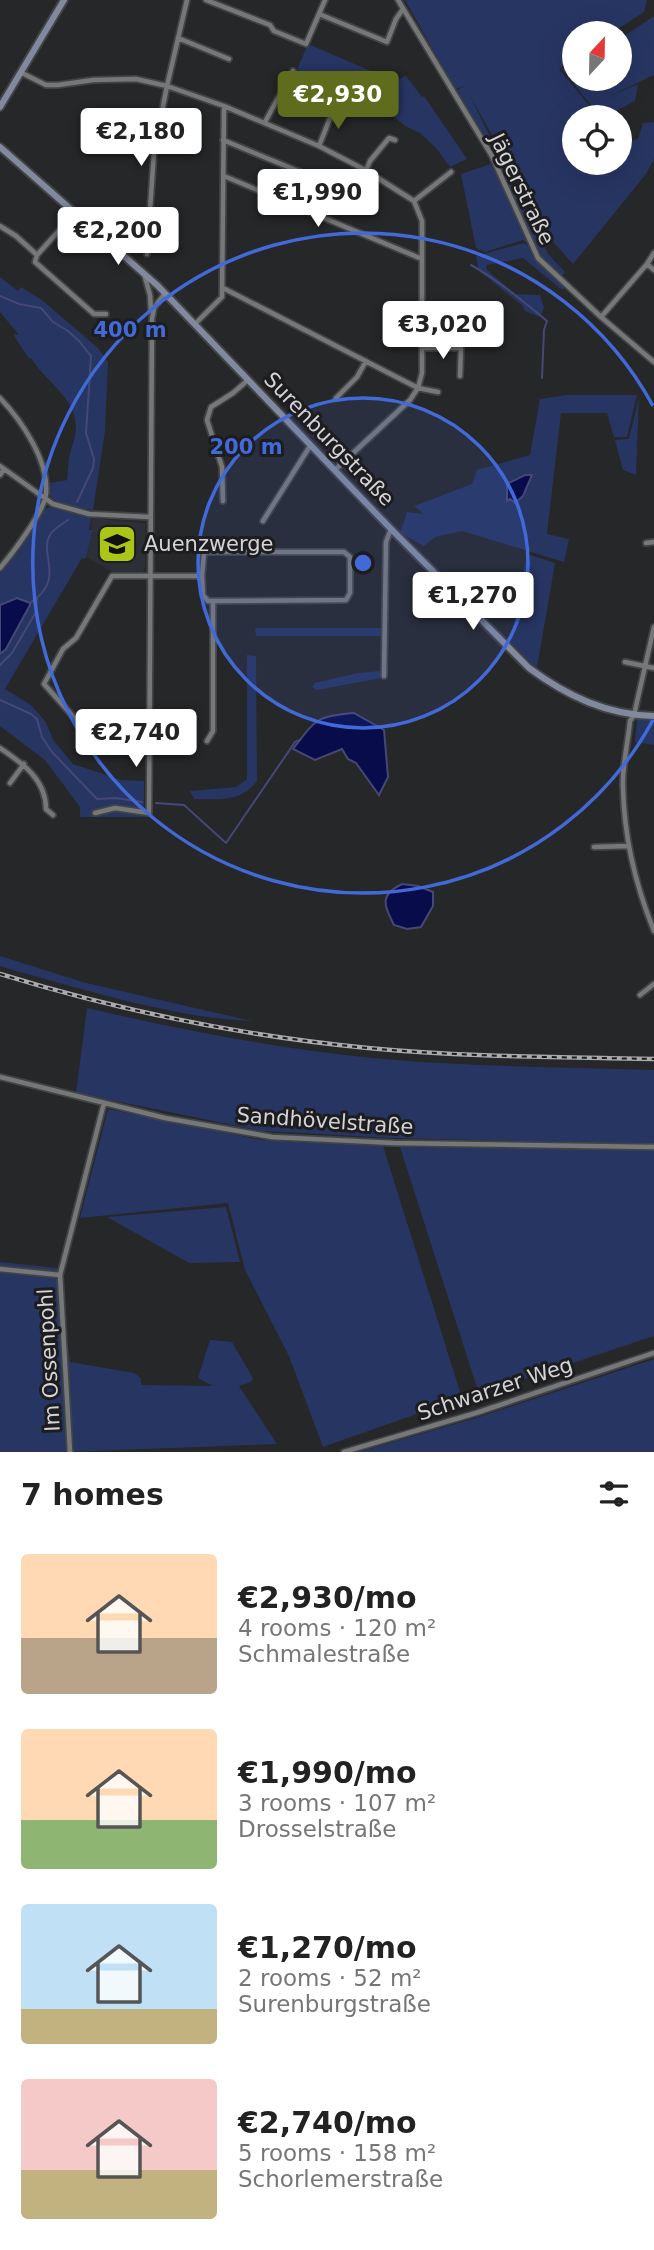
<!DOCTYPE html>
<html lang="en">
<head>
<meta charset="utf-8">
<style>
  body { margin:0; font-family:"DejaVu Sans",sans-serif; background:#f2f2f2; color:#222; height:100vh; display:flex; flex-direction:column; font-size:26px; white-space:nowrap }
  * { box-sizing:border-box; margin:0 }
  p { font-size:23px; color:#767676 }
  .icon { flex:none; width:38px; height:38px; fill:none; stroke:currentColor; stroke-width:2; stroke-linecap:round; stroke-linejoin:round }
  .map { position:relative; height:1452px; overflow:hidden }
  .details { display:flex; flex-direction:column; background:#fff; flex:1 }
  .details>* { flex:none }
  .needle { width:46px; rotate:22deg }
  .tools { position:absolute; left:562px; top:21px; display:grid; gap:14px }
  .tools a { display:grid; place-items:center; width:70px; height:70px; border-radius:50%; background:#fff; box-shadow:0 7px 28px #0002; font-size:35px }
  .price { position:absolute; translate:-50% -60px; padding:0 16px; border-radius:7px; background:#fff; color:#222; font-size:23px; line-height:46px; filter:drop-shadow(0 2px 4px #0008) }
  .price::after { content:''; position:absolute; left:50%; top:42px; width:21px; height:16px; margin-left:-10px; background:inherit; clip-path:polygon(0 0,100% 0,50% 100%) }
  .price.selected { background:#606c1d; color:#fff }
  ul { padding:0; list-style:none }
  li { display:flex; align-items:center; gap:21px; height:175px; padding:0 21px }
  li span { display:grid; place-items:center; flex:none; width:196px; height:140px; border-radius:7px; color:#555 }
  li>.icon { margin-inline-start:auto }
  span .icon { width:84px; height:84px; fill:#fffc; stroke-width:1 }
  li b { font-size:30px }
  h2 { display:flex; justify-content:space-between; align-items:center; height:84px; padding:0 21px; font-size:30px }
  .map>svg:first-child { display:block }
  .built { fill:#2c2f36 }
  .green { fill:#273562 }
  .water { fill:#080c4a; stroke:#454874; stroke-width:2 }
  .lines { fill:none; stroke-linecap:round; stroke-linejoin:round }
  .stream { stroke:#454874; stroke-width:2 }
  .street-casing { stroke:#424345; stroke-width:8 }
  .secondary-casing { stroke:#424345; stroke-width:10 }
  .street { stroke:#767779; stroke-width:4.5 }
  .secondary { stroke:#81899e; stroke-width:6 }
  .rail-casing { stroke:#aaaaac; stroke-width:4.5 }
  .rail { stroke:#1d1d20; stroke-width:2; stroke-dasharray:5; stroke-linecap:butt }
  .ring { fill:none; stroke:#4269d8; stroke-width:3.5 }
  .labels { text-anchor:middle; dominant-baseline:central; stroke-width:6; stroke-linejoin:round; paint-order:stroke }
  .street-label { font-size:21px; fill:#d4d4d6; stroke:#1d1d20 }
  .poi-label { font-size:21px; fill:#d4d4d6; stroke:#1d1d20; text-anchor:start }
  .centre { fill:#4269d8; stroke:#1d1d20; stroke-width:3.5 }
  .ring-label { font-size:21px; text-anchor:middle; font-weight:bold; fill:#4269d8; stroke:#1d1d20; stroke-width:6; stroke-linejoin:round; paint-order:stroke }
</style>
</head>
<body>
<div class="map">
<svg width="654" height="1452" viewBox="0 0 654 1452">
  <rect width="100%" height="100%" fill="#262729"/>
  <path class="built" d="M 92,518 L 145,523 L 145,567 L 143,572 L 114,573 L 86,557 L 93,530 L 91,529 Z"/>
  <path class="green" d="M 405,0 L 647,0 L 644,12 L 612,33 L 574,33 L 574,59 L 559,69 L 599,117 L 574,117 L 574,163 L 620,163 L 620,135 L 627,142 L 638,139 L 643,123 L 654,122 L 654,159 L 646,174 L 573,264 L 548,236 L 468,92 L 548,254 L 565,272 L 562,276 L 569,283 L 562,290 L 523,258 L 487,265 L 486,269 L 515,294 L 540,295 L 544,308 L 540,317 L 525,311 L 522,305 L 479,271 L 476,256 L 524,243 L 539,254 L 493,152 L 457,90 L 465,86 L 455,89 Z
    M 654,16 L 654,75 L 608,97 L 638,84 L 635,101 L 614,112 L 616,117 L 600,117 L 562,69 L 574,61 L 574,67 L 570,70 L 574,79 L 577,79 L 587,90 L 579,79 L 620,79 L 620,39 Z
    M 308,44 L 371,71 L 388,84 L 406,76 L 422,97 L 424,96 L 467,159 L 450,167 L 436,148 L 420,133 L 405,126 L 380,105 L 297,70 Z
    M 491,164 L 536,251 L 523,240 L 485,252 L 476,248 L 461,174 Z
    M 0,277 L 18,291 L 21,287 L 42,300 L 98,348 L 108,362 L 105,431 L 93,510 C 84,509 53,504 50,495 C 50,495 50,484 50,483 L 67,480 C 68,473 68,466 69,458 C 71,447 76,438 76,426 C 75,397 44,380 31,358 L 29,359 L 13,334 L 19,335 L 0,312 Z
    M 567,395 L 637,395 L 627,437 L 614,437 L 607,413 L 561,413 L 547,534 L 569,539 L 564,562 L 462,531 L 435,537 L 424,546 L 400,533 L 407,512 L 424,514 L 414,506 L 472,484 L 477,470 L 530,455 L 540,399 Z
    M 639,397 L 636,475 L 623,470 L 615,440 L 629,439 Z
    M 50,507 L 91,518 L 89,530 L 93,530 L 86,557 L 85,559 L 82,558 L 5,689 L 31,705 L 45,721 L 54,741 L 73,764 L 121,780 L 144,781 L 144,817 L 80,817 L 80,807 L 45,760 L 0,726 L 0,573 L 19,551 L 42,511 Z
    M 527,554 L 555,563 L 537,668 L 510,644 Z
    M 255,628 L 382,628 L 380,636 L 256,636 Z
    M 247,655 L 256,656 L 257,781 C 240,803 219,799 194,799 L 190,791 L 236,787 L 247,779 Z
    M 380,671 L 381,678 L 317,690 L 312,687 L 315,683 L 358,673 Z
    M 637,719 L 654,720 L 654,745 L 635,742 Z
    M 0,956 L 86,983 L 252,1021 C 173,1018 83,989 6,968 L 0,966 Z
    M 87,1008 C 203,1035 321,1057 440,1063 C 511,1067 583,1068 654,1070 L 654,1144 L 393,1138 L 262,1131 L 76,1093 Z
    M 108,1109 L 261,1140 L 383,1146 L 462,1398 L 323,1447 L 289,1356 L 245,1270 L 228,1203 L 80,1218 Z
    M 400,1147 L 654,1150 L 654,1336 L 479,1394 Z
    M 226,1207 L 240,1262 L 189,1263 L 107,1217 Z
    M 0,1262 L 57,1268 L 70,1362 L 134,1373 L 141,1378 L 141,1385 L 213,1386 L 198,1378 L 210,1340 L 232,1342 L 253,1378 L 251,1382 L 239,1386 L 277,1444 L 67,1452 L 0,1452 Z
    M 654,1359 L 654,1452 L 359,1452 L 476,1418 Z"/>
  <path class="water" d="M 525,475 L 532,475 L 523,496 L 515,503 L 510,499 L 507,501 L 507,484 Z
    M 17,598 L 30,603 L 30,605 L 6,649 L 0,654 L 0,605 Z
    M 354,713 L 384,730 L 388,777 L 379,795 L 356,763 L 348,759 L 342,749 L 315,760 L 293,749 C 316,719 316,716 354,713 Z
    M 402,884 L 418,886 L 433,892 L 433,906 L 421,927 L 407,929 L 394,925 C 384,905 379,895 402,884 Z"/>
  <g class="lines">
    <path class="stream" d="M 471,265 C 495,278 524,302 547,321 L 544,330 L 542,378
      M 0,296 L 19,304 L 41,308 L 53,322 L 68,331 L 79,341 L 91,356 L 86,433 L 94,459 L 93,468 L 77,502
      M 30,603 C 67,579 38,554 50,535 C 53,529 62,524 68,520
      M 0,665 L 12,653 L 36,612 L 37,598
      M 0,700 L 31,714 L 37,719 L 42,737 L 52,752 L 97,799 L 116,798 L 142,802
      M 156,803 L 184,805 L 226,843 L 295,742 L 300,740"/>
    <g class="street-casing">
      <path id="street" d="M 206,0 L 270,25 L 274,31 L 306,44 L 319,14
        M 325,0 L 319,14 L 387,42 L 396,19 L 403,9
        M 398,0 L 492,156 L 538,258 L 601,317 L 654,362
        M 178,38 L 229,59
        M 22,73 L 46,85 L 58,85 L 93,80 L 136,79 L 167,86 L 224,106 L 319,146 L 365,170 L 414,201 L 422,221 L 422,373 L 418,388 L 410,400 L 335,470
        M 265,122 L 293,71
        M 223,140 L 356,195 L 370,161 L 389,138 L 395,140
        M 319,146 L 334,108
        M 224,176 L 422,259
        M 414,201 L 451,172
        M 0,226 L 16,236 L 37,255 L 75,213
        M 147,254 L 154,152 L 167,86 L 187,0
        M 37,255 L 35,262 L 94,314 L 106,314
        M 647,264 L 654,270
        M 144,274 L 150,295 L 151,310
        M 223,288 L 418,388 L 438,392
        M 601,317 L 647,264 L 654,253
        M 195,324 L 222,297 L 224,106
        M 423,348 L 461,348 L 460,376
        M 0,398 C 22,421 49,461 46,494 C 44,512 12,554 0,568
        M 336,398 L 357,377 L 366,361
        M 0,466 L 53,504 L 89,514 L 150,517
        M 0,475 L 4,469
        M 223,501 L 222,467 L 207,420 L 211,407 L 233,393 L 248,380
        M 263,521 L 310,446
        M 646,543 L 654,542
        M 654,627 L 634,715 L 630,721 C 628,743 622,766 623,787 C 624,837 635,884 654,931
        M 625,662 L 654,668
        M 384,676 L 386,542 L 391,529
        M 149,724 L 129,724 L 119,733 L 87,732 L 44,684 L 63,649 L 76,638 L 112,576 L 202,576 L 204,553 L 208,552 L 344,552 L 350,557 L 350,593 L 346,600 L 208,601 L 203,595 L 202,576
        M 207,741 L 213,731 L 213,601
        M 0,748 C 22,763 46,779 46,809 L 53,815
        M 10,783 L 24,764
        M 95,813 L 115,808 L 149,813 L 152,319 L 154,308 L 165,293
        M 594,847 L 628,846
        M 640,995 L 654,984
        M 0,1077 L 165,1118 L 272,1137 L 394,1143 L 654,1147
        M 0,1269 L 60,1275
        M 70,1452 L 60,1275 L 104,1103
        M 344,1452 L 476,1413 L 654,1353"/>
    </g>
    <g class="secondary-casing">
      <path id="secondary" d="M 0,107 L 64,0
        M 0,147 L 158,286 L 391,529 L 529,668 C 567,696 607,715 654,716"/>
    </g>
    <use href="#street" class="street"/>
    <use href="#secondary" class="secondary"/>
    <g class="rail-casing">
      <path id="rail" d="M 0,974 C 120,1011 244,1036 368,1048 C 463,1057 559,1057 654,1059"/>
    </g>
    <use href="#rail" class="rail"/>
  </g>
  <circle cx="363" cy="563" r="165" fill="#4269d8" fill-opacity=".12"/>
  <g class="ring">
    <circle cx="363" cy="563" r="165"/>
    <path d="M653 720A330 330 0 1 1 653 406"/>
  </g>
  <defs>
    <g id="school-square" transform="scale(2.0125)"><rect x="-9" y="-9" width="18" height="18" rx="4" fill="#abc616" stroke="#1d1d20"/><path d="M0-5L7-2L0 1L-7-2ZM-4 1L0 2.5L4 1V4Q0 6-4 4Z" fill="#111"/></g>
  </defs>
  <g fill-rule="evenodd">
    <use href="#school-square" x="117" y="544"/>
  </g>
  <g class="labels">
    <g class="street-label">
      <text transform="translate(522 189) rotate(64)">Jägerstraße</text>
      <text transform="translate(329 439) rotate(46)">Surenburgstraße</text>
      <text transform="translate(325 1121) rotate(4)">Sandhövelstraße</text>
      <text transform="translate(49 1360) rotate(-93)">Im Ossenpohl</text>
      <text transform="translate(495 1389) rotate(-18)">Schwarzer Weg</text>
    </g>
    <g class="poi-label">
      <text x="144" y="544">Auenzwerge</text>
    </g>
  </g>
  <circle cx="363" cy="563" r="10" class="centre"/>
  <g class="ring-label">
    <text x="130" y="337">400 m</text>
    <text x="246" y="454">200 m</text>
  </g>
</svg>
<div class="tools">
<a><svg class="needle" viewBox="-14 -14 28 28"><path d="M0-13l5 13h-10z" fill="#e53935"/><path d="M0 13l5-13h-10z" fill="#767676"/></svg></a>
<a><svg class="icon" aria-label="locate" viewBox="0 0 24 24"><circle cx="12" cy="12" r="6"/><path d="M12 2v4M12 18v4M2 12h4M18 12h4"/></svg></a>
</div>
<b class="price selected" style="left:338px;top:131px">€2,930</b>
<b class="price" style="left:141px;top:168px">€2,180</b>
<b class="price" style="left:318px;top:229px">€1,990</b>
<b class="price" style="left:118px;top:267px">€2,200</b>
<b class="price" style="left:443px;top:361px">€3,020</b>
<b class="price" style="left:473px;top:632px">€1,270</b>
<b class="price" style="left:136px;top:769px">€2,740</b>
</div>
<section class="details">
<h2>7 homes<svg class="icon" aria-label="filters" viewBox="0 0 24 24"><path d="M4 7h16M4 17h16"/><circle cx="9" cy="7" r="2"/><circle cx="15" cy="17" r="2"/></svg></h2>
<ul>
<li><span style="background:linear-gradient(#ffd9b3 60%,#b9a48a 0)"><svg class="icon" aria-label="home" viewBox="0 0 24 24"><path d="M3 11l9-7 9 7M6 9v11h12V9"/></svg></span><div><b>€2,930/mo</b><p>4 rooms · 120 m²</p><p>Schmalestraße</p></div></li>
<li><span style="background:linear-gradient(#ffd9b3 65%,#8fb573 0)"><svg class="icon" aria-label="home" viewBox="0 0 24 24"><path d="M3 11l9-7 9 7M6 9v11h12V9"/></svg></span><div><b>€1,990/mo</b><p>3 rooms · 107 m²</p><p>Drosselstraße</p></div></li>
<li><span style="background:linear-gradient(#bfe0f5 75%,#c2b280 0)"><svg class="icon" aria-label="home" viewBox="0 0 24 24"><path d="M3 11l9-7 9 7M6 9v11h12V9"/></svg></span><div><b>€1,270/mo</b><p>2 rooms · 52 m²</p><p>Surenburgstraße</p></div></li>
<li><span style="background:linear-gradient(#f6c9c9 65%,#c2b280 0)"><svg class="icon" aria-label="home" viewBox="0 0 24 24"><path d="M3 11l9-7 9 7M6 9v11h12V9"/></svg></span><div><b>€2,740/mo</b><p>5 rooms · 158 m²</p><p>Schorlemerstraße</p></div></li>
</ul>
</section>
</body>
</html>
